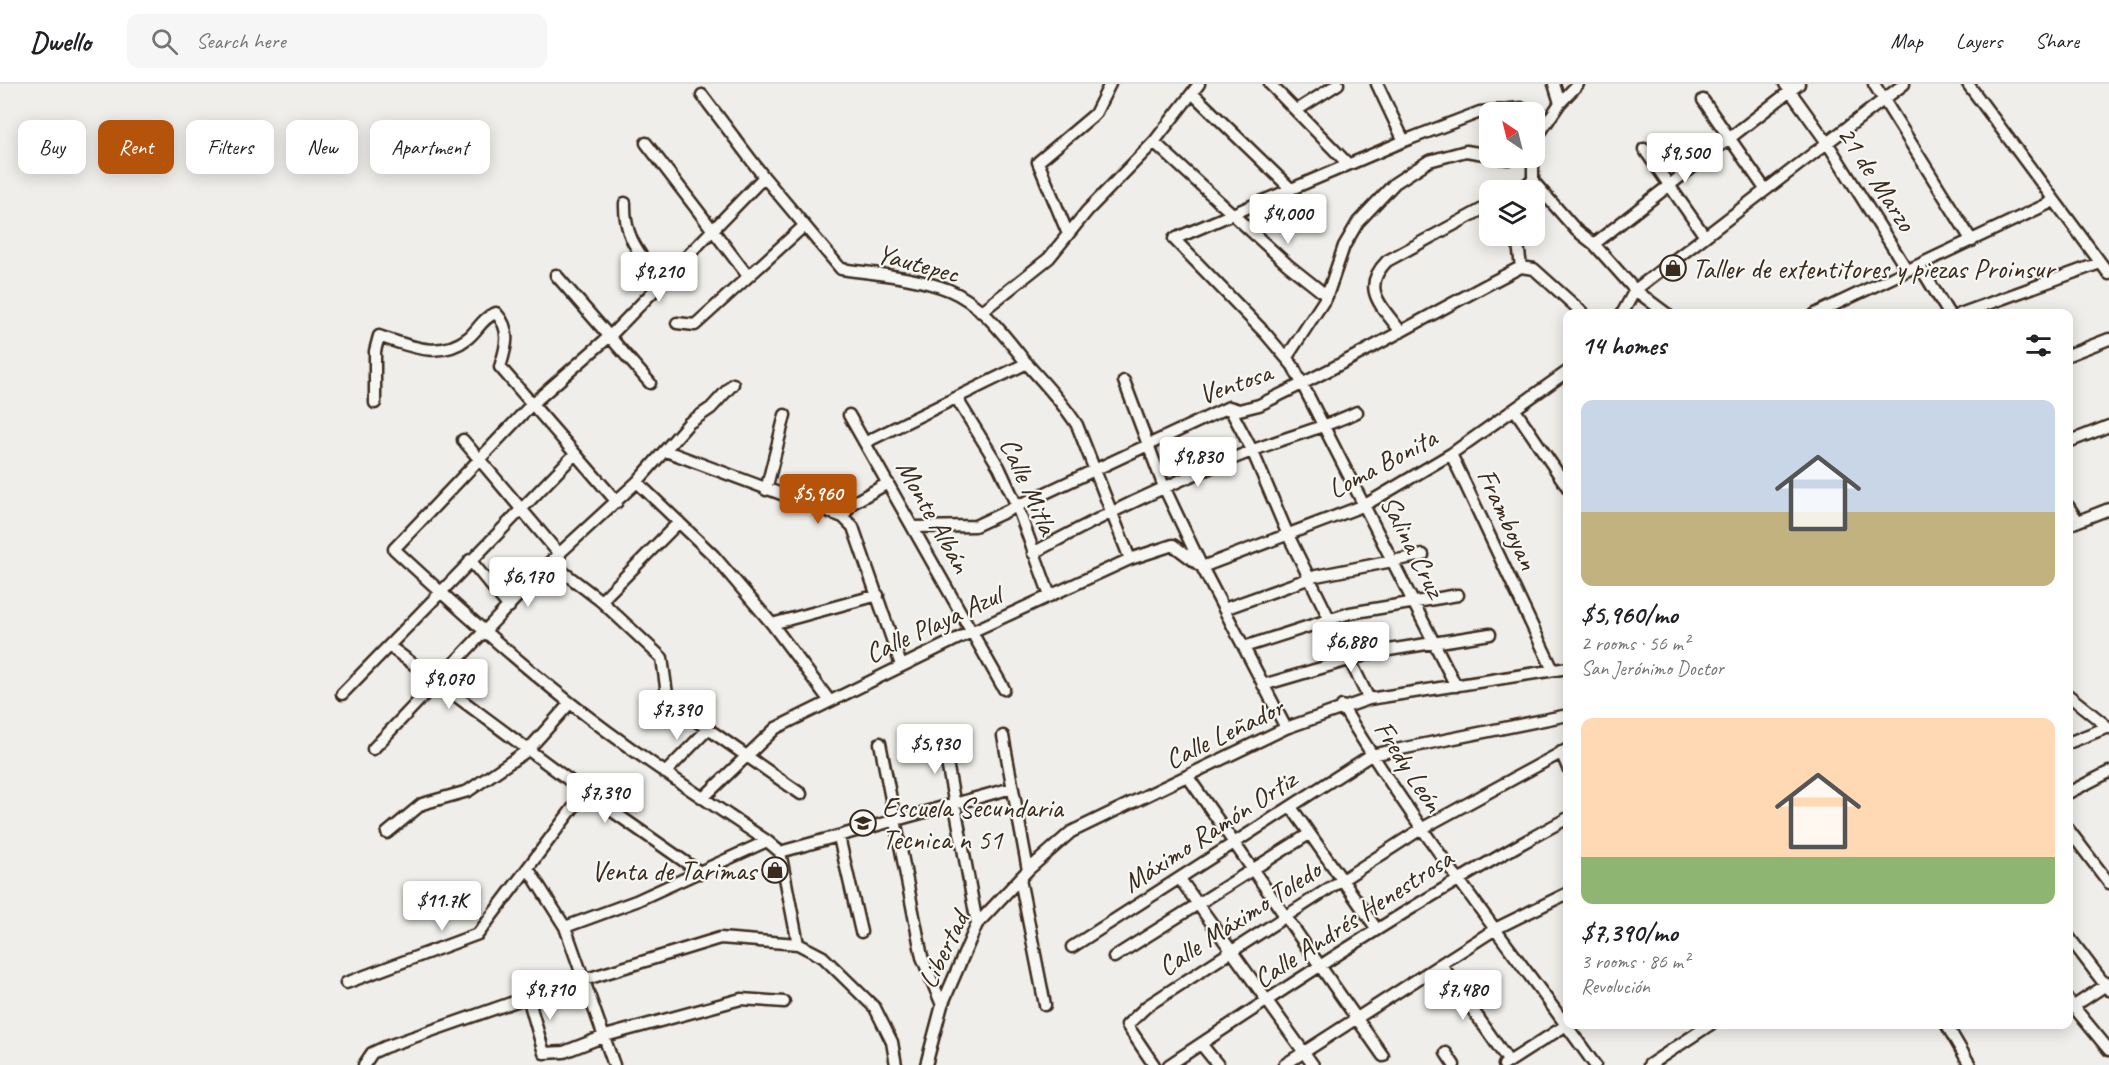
<!DOCTYPE html>
<html lang="en">
<head>
<meta charset="utf-8">
<style>
  body { margin:0; font-family:Caveat,sans-serif; background:#f6f6f6; color:#202124; height:100vh; display:flex; flex-direction:column; font-size:22px; white-space:nowrap }
  * { box-sizing:border-box; margin:0 }
  p { font-size:20px; color:#757577 }
  .icon { flex:none; width:33px; height:33px; fill:none; stroke:currentColor; stroke-width:2; stroke-linecap:round; stroke-linejoin:round }
  .map { position:relative; flex:1; overflow:hidden }
  .side { position:absolute; left:1563px; top:225px; width:510px; height:720px; display:flex; flex-direction:column; background:#fff; border-radius:12px; box-shadow:0 3px 15px #0003 }
  .side>* { flex:none }
  .guide { position:absolute; left:18px; top:36px; width:570px; height:54px; display:flex; gap:12px }
  .needle { width:39px; rotate:325deg }
  .tools { position:absolute; left:1479px; top:18px; display:grid; gap:12px }
  .tools a { display:grid; place-items:center; width:66px; height:66px; border-radius:12px; background:#fff; box-shadow:0 3px 15px #0003; font-size:30px }
  .price { position:absolute; translate:-50% -51px; padding:0 14px; border-radius:6px; background:#fff; color:#222; font-size:20px; line-height:39px; filter:drop-shadow(0 2px 3px #0008) }
  .price::after { content:''; position:absolute; left:50%; top:36px; width:18px; height:14px; margin-left:-9px; background:inherit; clip-path:polygon(0 0,100% 0,50% 100%) }
  .price.selected { background:#b45309; color:#fff }
  ul { padding:0; list-style:none }
  li { display:grid; align-content:center; gap:12px; height:318px; padding:0 18px }
  li span { display:grid; place-items:center; height:186px; border-radius:12px; color:#555 }
  li>.icon { margin-inline-start:auto }
  span .icon { width:108px; height:108px; fill:#fffc; stroke-width:1 }
  li b { font-size:26px }
  h2 { display:flex; justify-content:space-between; align-items:center; height:72px; padding:0 18px; font-size:26px }
  .tag { padding:0 21px; border-radius:12px; background:#fff; box-shadow:0 3px 15px #0003; font-size:21px; line-height:54px }
  .tag.selected { background:#b45309; color:#fff }
  header { display:flex; align-items:center; gap:36px; box-sizing:border-box; height:84px; padding:0 30px; background:#fff; border-bottom:2px solid #e0e0e0 }
  header strong { font-size:28px }
  nav { display:flex; gap:33px; margin-inline-start:auto; font-size:21px }
  .search { width:420px; height:54px; background:#f6f6f6; display:flex; align-items:center; gap:15px; box-sizing:border-box; padding:0 21px; border-radius:12px; color:#757577; font-size:22px }
  .map>svg:first-child { display:block }
  .lines { fill:none; stroke-linecap:round; stroke-linejoin:round }
  .street-casing { stroke:#3b2a1e; stroke-width:15 }
  .street { stroke:#f6f6f2; stroke-width:10 }
  .labels { text-anchor:middle; dominant-baseline:central; stroke-width:4.5; stroke-linejoin:round; paint-order:stroke }
  .street-label { font-size:28px; fill:#3b2a1e; stroke:#f6f6f2 }
  .poi-label { font-size:28px; fill:#3b2a1e; stroke:#f6f6f2; text-anchor:start }
</style>
</head>
<body>
<header>
<strong>Dwello</strong>
<div class="search"><svg class="icon" aria-label="search" viewBox="0 0 24 24"><circle cx="10" cy="10" r="6"/><path d="M15 15l6 6"/></svg>Search here</div>
<nav><a>Map</a><a>Layers</a><a>Share</a></nav>
</header>
<div class="map">
<svg width="2109" height="981" viewBox="0 0 2109 981">
  <rect width="100%" height="100%" fill="#efeeea"/>
  <filter id="ink" filterUnits="userSpaceOnUse"><feTurbulence type="fractalNoise" baseFrequency=".0167" numOctaves="2"/><feDisplacementMap in="SourceGraphic" scale="12" xChannelSelector="R" yChannelSelector="G"/><feConvolveMatrix kernelMatrix="1 2 1 2 8 2 1 2 1" color-interpolation-filters="sRGB"/></filter>
  <g filter="url(#ink)">
    <g class="lines">
      <g class="street-casing">
        <path id="street" d="M 1270,0 L 1348,80
          M 1377,0 L 1404,57
          M 1554,0 L 1560,19
          M 1785,0 L 1828,60 L 1907,186
          M 1874,0 L 1972,157
          M 1968,0 L 2109,190
          M 1192,9 L 1291,105
          M 702,11 L 764,93 L 841,185 C 876,190 916,193 949,206 C 983,220 1006,254 1028,281 C 1045,300 1063,319 1077,341 L 1130,475
          M 1703,16 L 1765,105
          M 1297,26 L 1338,0
          M 1534,35 L 1535,56
          M 1535,56 L 1560,19 L 1578,0
          M 1154,58 L 1288,181 L 1327,212
          M 646,59 L 748,192
          M 1644,65 L 1704,151
          M 1500,74 L 1508,75
          M 1533,74 L 1533,97 L 1576,146 L 1594,160 L 1635,206 L 1667,230
          M 764,93 L 611,251 L 531,321 L 394,465 C 451,518 508,570 569,618 C 632,668 700,712 767,757 L 780,768 L 798,860
          M 1516,106 L 1533,97
          M 625,119 C 624,155 640,169 660,198
          M 1068,150 L 1038,78 L 1095,30 L 1110,0
          M 1517,152 L 1521,183
          M 1594,160 L 1799,0
          M 1919,181 L 1949,230
          M 556,191 L 650,299
          M 981,228 L 1049,174 L 1087,127 L 1154,58 L 1199,0
          M 1622,230 L 1635,206 L 1904,0
          M 1815,230 L 2054,117
          M 1960,230 L 2100,179
          M 677,239 L 695,241 L 804,142
          M 1401,248 C 1383,223 1359,205 1387,177 L 1490,121
          M 2068,271 L 2109,255
          M 1287,273 L 1327,212 L 1344,162 L 1358,138 L 1395,99 L 1429,77 L 1466,67 L 1490,71
          M 1124,297 L 1164,403 L 1202,483 L 1286,644
          M 957,315 L 999,383 L 1017,422 L 1050,512
          M 375,319 L 375,267 L 379,252 C 409,262 440,276 468,254 C 478,246 483,233 496,229 C 512,246 506,264 500,283 L 617,418
          M 1229,323 L 1252,366 L 1288,451 L 1369,615
          M 1515,326 L 1568,404
          M 849,331 L 1004,605
          M 463,356 L 560,471
          M 866,358 L 1027,279
          M 2068,358 L 2109,342
          M 666,367 L 843,433 L 853,443 L 901,581
          M 1451,370 L 1553,586
          M 637,398 L 714,472 L 772,540 L 829,616
          M 766,406 L 785,331
          M 2068,422 L 2078,437
          M 843,433 L 851,420 L 888,399
          M 2068,441 L 2109,425
          M 913,443 L 975,442 L 1229,323 L 1239,326 L 1259,321 C 1349,279 1433,228 1521,183 L 1534,185 L 1584,230
          M 1033,469 C 1103,431 1174,397 1249,368 C 1285,353 1322,345 1357,328
          M 470,476 L 509,523
          M 550,478 L 601,517 L 662,574 L 668,617 L 801,710
          M 601,517 L 679,438
          M 1224,525 L 1316,492 L 1423,471
          M 772,540 L 878,511
          M 389,562 L 585,708 L 701,789
          M 1244,563 L 1350,529 L 1458,511
          M 1263,601 L 1376,568 L 1490,550
          M 1456,602 L 1293,282 L 1265,249 L 1174,155 L 1404,57 L 1480,28 L 1521,24 L 1527,28
          M 342,610 L 574,371
          M 2068,611 L 2109,644
          M 1342,622 C 1417,748 1510,862 1595,981
          M 1003,652 L 1028,786
          M 943,657 L 977,840
          M 880,659 L 922,873 L 942,921
          M 2068,659 L 2108,643
          M 373,665 L 550,478 L 637,398 L 689,339 L 711,324 L 733,300
          M 1561,668 L 1568,684
          M 665,689 L 709,644
          M 1188,693 L 1383,972
          M 2068,709 L 2109,688
          M 703,714 L 776,644 L 971,548 L 1130,475 L 1173,461 L 1202,483 L 1365,421 L 1451,370 L 1568,287
          M 1291,723 L 1376,844
          M 2068,745 L 2109,799
          M 387,749 L 422,720 L 468,707 L 528,666 L 570,619
          M 839,753 L 861,848
          M 780,768 L 1012,704
          M 529,786 L 565,843 L 614,981
          M 1020,795 L 1045,921
          M 1180,795 L 1313,981
          M 565,843 L 636,817 L 767,757
          M 2068,852 L 2109,906
          M 1072,863 L 1371,671 L 1568,631
          M 1114,873 L 1309,750
          M 1441,880 L 1509,978
          M 346,899 L 478,850 L 585,708
          M 528,913 L 544,969 L 564,968 L 605,952 L 741,915 L 784,918
          M 2068,916 L 2109,966
          M 2074,922 L 2109,899
          M 1946,940 L 1970,981
          M 1201,960 L 1218,981
          M 1446,969 L 1454,981
          M 364,981 L 372,969 L 385,963 L 528,913 L 720,854 L 798,860 L 823,873 L 875,924 L 892,958 L 896,981
          M 926,981 L 942,921 L 977,840 L 1028,786 L 1071,748 L 1286,644 L 1369,615 L 1568,584
          M 1154,981 L 1127,941 L 1147,922 L 1421,745 L 1568,665
          M 1169,981 C 1300,894 1430,808 1568,734
          M 1284,981 L 1497,844 L 1568,809
          M 1504,981 L 1568,940
          M 1649,981 L 1711,940"/>
      </g>
      <use href="#street" class="street"/>
    </g>
  </g>
  <defs>
    <g id="shop-ring" transform="scale(1.35)"><circle r="9.5" fill="#f6f6f2" stroke="#3b2a1e" stroke-width="1.5"/><path d="M-5-2.5h2.3a2.7 3.5 0 0 1 5.4 0H5L5.5 6h-11ZM-1.5-2.5h3a1.5 2.3 0 0 0-3 0Z" fill="#3b2a1e"/></g>
    <g id="school-ring" transform="scale(1.35)"><circle r="9.5" fill="#f6f6f2" stroke="#3b2a1e" stroke-width="1.5"/><path d="M0-5L7-2L0 1L-7-2ZM-4 1L0 2.5L4 1V4Q0 6-4 4Z" fill="#3b2a1e"/></g>
  </defs>
  <g fill-rule="evenodd">
    <use href="#shop-ring" x="1673" y="184"/>
    <use href="#school-ring" x="863" y="739"/>
    <use href="#shop-ring" x="775" y="786"/>
  </g>
  <g class="labels">
    <g class="street-label">
      <text transform="translate(1877 94) rotate(57)">21 de Marzo</text>
      <text transform="translate(918 179) rotate(15)">Yautepec</text>
      <text transform="translate(1235 299) rotate(-19)">Ventosa</text>
      <text transform="translate(1382 379) rotate(-28)">Loma Bonita</text>
      <text transform="translate(1029 402) rotate(66)">Calle Mitla</text>
      <text transform="translate(934 432) rotate(61)">Monte Albán</text>
      <text transform="translate(1508 435) rotate(65)">Framboyan</text>
      <text transform="translate(1413 462) rotate(63)">Salina Cruz</text>
      <text transform="translate(933 540) rotate(-25)">Calle Playa Azul</text>
      <text transform="translate(1224 649) rotate(-26)">Calle Leñador</text>
      <text transform="translate(1409 682) rotate(57)">Fredy León</text>
      <text transform="translate(1209 747) rotate(-33)">Máximo Ramón Ortiz</text>
      <text transform="translate(1239 834) rotate(-33)">Calle Máximo Toledo</text>
      <text transform="translate(1353 834) rotate(-33)">Calle Andrés Henestrosa</text>
      <text transform="translate(943 866) rotate(-64)">Libertad</text>
    </g>
    <g class="poi-label">
      <text x="1692" y="184">Taller de extentitores y piezas Proinsur</text>
      <text x="882" y="723">Escuela Secundaria<tspan x="882" dy="32">Tecnica n 51</tspan></text>
      <text x="756" y="786" text-anchor="end">Venta de Tarimas</text>
    </g>
  </g>
</svg>
<div class="tools">
<a><svg class="needle" viewBox="-14 -14 28 28"><path d="M0-13l5 13h-10z" fill="#e53935"/><path d="M0 13l5-13h-10z" fill="#757577"/></svg></a>
<a><svg class="icon" aria-label="layers" viewBox="0 0 24 24"><path d="M12 4l9 5-9 5-9-5zM3 14l9 5 9-5"/></svg></a>
</div>
<b class="price" style="left:1685px;top:100px">$9,500</b>
<b class="price" style="left:1288px;top:161px">$4,000</b>
<b class="price" style="left:659px;top:219px">$9,210</b>
<b class="price" style="left:1198px;top:404px">$9,830</b>
<b class="price selected" style="left:818px;top:441px">$5,960</b>
<b class="price" style="left:528px;top:524px">$6,170</b>
<b class="price" style="left:1351px;top:589px">$6,880</b>
<b class="price" style="left:449px;top:626px">$9,070</b>
<b class="price" style="left:677px;top:657px">$7,390</b>
<b class="price" style="left:935px;top:691px">$5,930</b>
<b class="price" style="left:605px;top:740px">$7,390</b>
<b class="price" style="left:442px;top:848px">$11.7K</b>
<b class="price" style="left:550px;top:937px">$9,710</b>
<b class="price" style="left:1463px;top:937px">$7,480</b>
<div class="guide">
<a class="tag">Buy</a>
<a class="tag selected">Rent</a>
<a class="tag">Filters</a>
<a class="tag">New</a>
<a class="tag">Apartment</a>
</div>
<section class="side">
<h2>14 homes<svg class="icon" aria-label="filters" viewBox="0 0 24 24"><path d="M4 7h16M4 17h16"/><circle cx="9" cy="7" r="2"/><circle cx="15" cy="17" r="2"/></svg></h2>
<ul>
<li><span style="background:linear-gradient(#c9d6e8 60%,#c2b280 0)"><svg class="icon" aria-label="home" viewBox="0 0 24 24"><path d="M3 11l9-7 9 7M6 9v11h12V9"/></svg></span><div><b>$5,960/mo</b><p>2 rooms · 56 m²</p><p>San Jerónimo Doctor</p></div></li>
<li><span style="background:linear-gradient(#ffd9b3 75%,#8fb573 0)"><svg class="icon" aria-label="home" viewBox="0 0 24 24"><path d="M3 11l9-7 9 7M6 9v11h12V9"/></svg></span><div><b>$7,390/mo</b><p>3 rooms · 86 m²</p><p>Revolución</p></div></li>
</ul>
</section>
</div>
</body>
</html>
